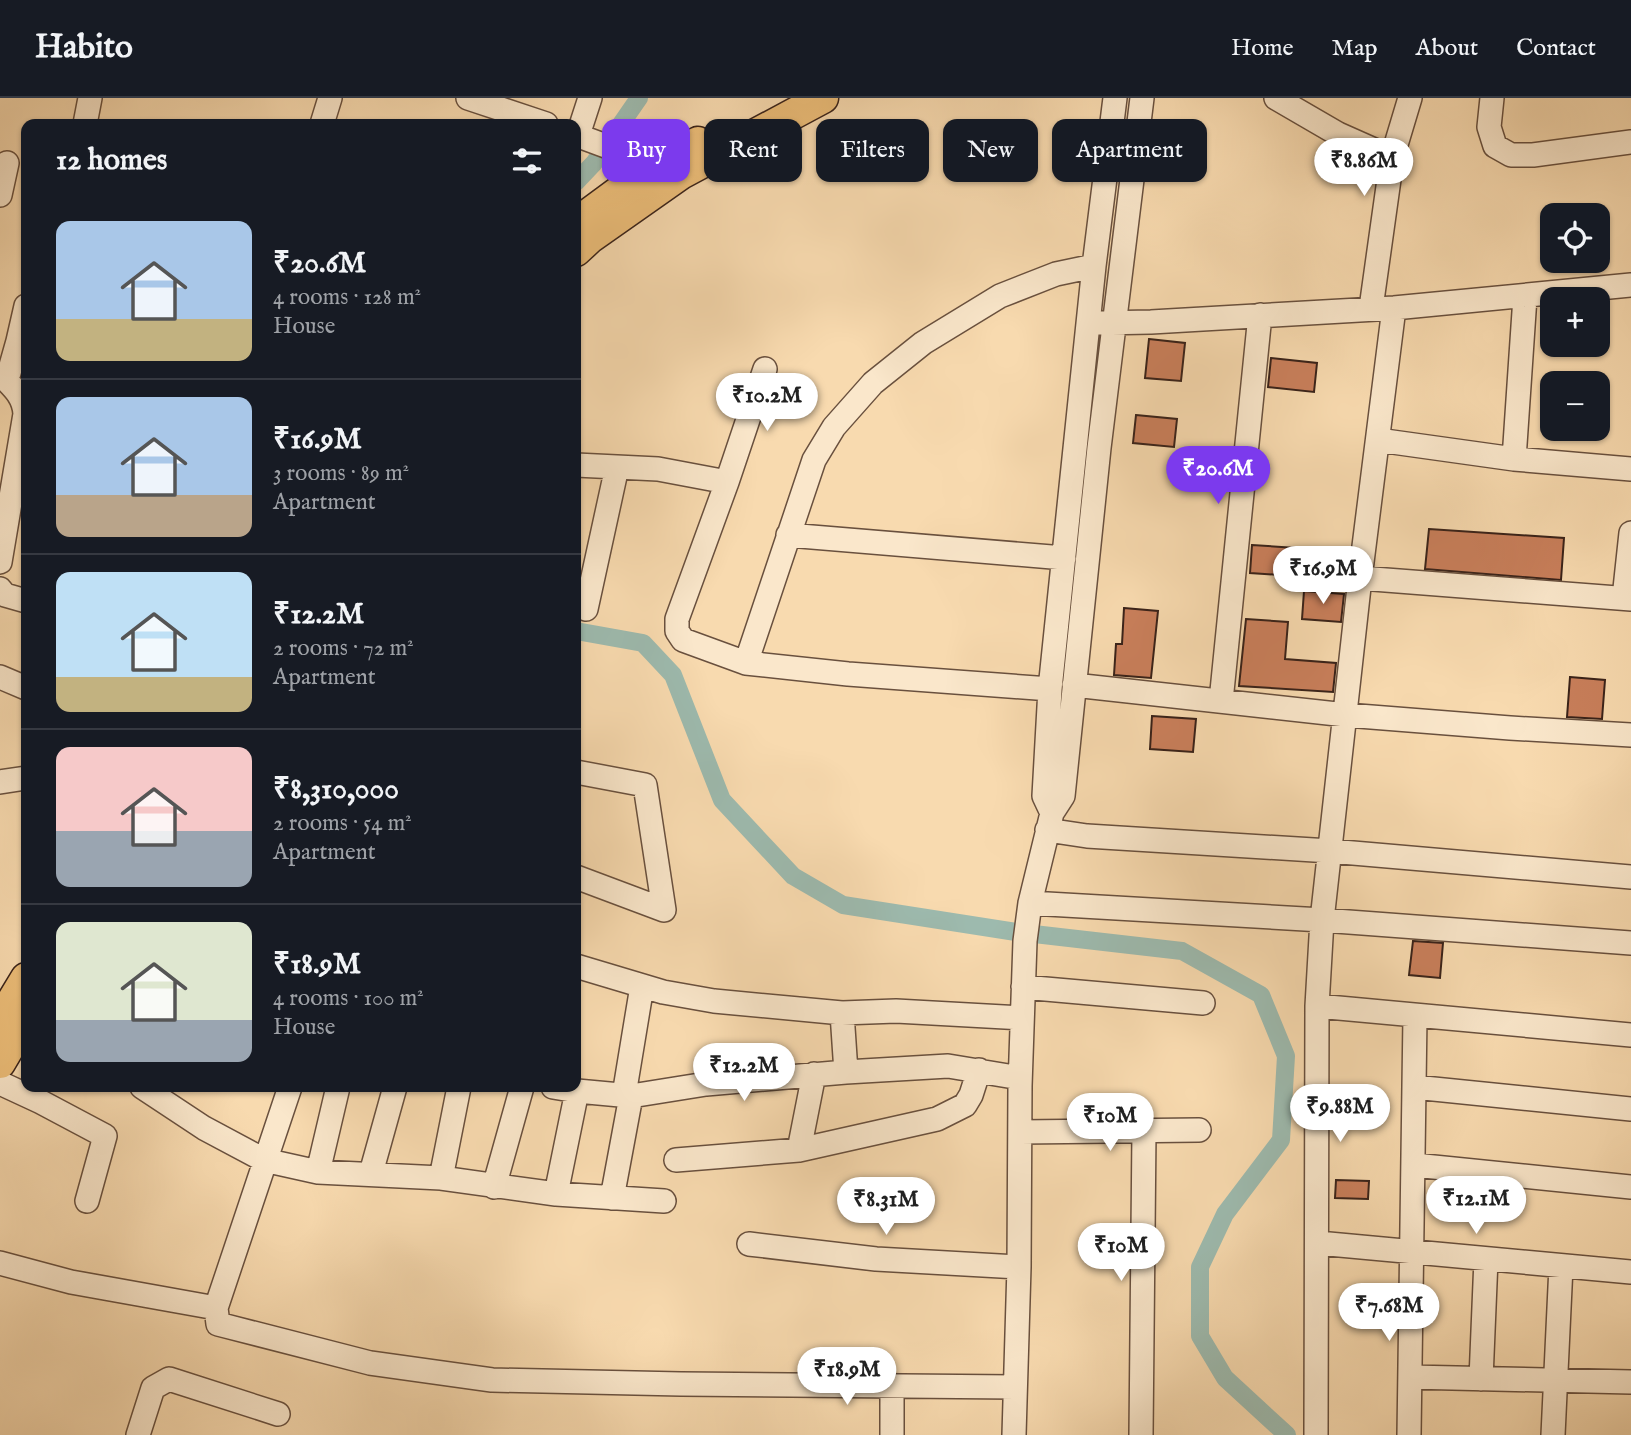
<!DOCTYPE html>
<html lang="en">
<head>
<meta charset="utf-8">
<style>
  body { margin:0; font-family:"IM FELL English",serif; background:#242831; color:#f1f3f6; height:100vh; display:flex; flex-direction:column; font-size:26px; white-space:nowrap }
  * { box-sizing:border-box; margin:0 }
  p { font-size:23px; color:#9ea1a6 }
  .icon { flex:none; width:38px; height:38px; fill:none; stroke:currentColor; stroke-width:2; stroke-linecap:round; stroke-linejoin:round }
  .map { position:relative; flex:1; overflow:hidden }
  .drawer { position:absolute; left:21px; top:21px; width:560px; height:973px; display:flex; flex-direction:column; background:#171b24; border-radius:14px; box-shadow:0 2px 5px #0004 }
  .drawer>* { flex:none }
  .hud { position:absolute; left:602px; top:21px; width:665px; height:63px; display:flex; gap:14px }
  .buttons { position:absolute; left:1540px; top:105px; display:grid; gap:14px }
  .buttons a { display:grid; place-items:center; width:70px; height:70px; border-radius:14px; background:#171b24; box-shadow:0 2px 5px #0004; font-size:35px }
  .price { position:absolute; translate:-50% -60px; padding:0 16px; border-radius:24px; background:#fff; color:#222; font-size:23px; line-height:46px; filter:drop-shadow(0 2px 4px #0008) }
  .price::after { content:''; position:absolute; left:50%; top:42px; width:21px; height:16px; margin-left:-10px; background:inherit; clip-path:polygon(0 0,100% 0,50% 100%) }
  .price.active { background:#7c3aed; color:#fff }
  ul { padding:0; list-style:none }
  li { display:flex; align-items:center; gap:21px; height:175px; padding:0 35px }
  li+li { border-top:2px solid #363941 }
  li span { display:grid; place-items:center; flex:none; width:196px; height:140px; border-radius:14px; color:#555 }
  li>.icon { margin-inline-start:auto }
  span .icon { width:84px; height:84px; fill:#fffc; stroke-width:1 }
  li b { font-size:30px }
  h2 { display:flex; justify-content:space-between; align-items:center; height:84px; padding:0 35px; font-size:30px }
  .pill { padding:0 24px; border-radius:14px; background:#171b24; box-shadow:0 2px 5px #0004; font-size:24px; line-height:63px }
  .pill.active { background:#7c3aed; color:#fff }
  header { display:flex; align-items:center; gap:42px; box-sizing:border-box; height:98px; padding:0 35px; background:#171b24; border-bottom:2px solid #363941 }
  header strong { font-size:33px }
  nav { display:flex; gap:38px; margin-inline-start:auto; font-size:24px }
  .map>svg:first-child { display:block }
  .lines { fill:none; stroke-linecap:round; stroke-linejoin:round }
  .canal { stroke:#9dbaae; stroke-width:18 }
  .building { fill:#c97f5b; stroke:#392219; stroke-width:2 }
  .minor-casing { stroke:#69503e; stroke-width:26 }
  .major-casing { stroke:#392219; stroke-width:33 }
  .minor { stroke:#fae7cb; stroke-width:23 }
  .major { stroke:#ecbd78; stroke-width:30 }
</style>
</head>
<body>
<header>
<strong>Habito</strong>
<nav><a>Home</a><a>Map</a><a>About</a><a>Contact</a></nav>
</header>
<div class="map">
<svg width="1631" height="1337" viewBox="0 0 1631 1337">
  <rect width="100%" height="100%" fill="#f8daaf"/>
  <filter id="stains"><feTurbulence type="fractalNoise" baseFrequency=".00286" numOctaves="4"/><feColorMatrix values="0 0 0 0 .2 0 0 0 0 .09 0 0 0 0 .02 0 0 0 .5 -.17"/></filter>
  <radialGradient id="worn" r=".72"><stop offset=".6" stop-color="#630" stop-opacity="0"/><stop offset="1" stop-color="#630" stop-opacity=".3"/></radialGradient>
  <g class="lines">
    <path class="canal" d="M 576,84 L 594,65 L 639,0
      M 576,533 L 643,545 L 673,577 L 722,702 L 793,778 L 843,807 L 1016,834 L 1182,853 L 1261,897 L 1286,958 L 1281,1042 L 1225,1116 L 1200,1169 L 1200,1238 L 1225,1280 L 1287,1337"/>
  </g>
  <path class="building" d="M 1149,241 L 1185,245 L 1181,283 L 1145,280 Z
    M 1271,260 L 1317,265 L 1314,294 L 1268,289 Z
    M 1136,317 L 1177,321 L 1174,349 L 1133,345 Z
    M 1429,431 L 1564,440 L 1561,482 L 1425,471 Z
    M 1252,447 L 1296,450 L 1294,478 L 1250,475 Z
    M 1304,493 L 1344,496 L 1341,524 L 1302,521 Z
    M 1124,510 L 1158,513 L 1151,580 L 1114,577 L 1116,546 L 1122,546 Z
    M 1246,521 L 1288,524 L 1285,561 L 1336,565 L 1333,594 L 1239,588 Z
    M 1570,579 L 1605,582 L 1602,621 L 1567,619 Z
    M 1152,618 L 1196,621 L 1193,654 L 1150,651 Z
    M 1413,843 L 1443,845 L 1440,880 L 1409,877 Z
    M 1336,1082 L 1369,1083 L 1368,1101 L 1335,1100 Z"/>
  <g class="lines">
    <g class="minor-casing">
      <path id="minor" d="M 468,0 L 546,26
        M 1276,0 L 1338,36 L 1392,60
        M 1492,0 L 1489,29 L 1495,48 L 1511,57 L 1533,57 L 1631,44
        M 85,26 L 90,0
        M 322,26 L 330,0
        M 576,37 L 668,71
        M 578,37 L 590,0
        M 0,97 L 7,65
        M 1371,210 L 1392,60 L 1410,0
        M 1099,225 L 1151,224 L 1394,210 L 1631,187
        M 18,243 L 26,208
        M 0,280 L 9,275 L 18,243 L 26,244
        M 1378,342 L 1514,361 L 1631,371
        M 1514,361 L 1525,199
        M 576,367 L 658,371 L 727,384 L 677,521 L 677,533 L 683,542 L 746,565
        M 727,384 L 765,271
        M 788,437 L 1064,460
        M 0,464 L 25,316 C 24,299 14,290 3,279
        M 1360,480 L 1631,501
        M 0,491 L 5,497 L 26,503
        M 1624,500 L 1631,435
        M 586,511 L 617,369
        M 0,579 L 26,590
        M 1074,587 L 1346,617 L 1510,630 L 1631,637
        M 1050,591 L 848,576 L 746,565 L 814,362 L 834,329 L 873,285 L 923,245 L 1000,198 L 1056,176 L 1094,168
        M 1221,603 L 1260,217
        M 576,674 L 645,687 L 664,812 L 576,779
        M 0,684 L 26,680
        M 1052,715 L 1044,698 L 1050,591 L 1094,168 L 1115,0
        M 1047,732 L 1087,738 L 1330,753 L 1631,779
        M 1030,805 L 1322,822 L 1631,845
        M 576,868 L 663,894 L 714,903 L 842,915 L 896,913 L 1022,920
        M 1023,889 L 1203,905
        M 1317,908 L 1631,937
        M 846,974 L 948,968 L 1020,980
        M 0,985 L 41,1004 L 105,1038 L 87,1103
        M 142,989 L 204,1030 L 264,1062 L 318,1074 L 441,1080 L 459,989
        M 290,989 L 216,1210 L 218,1226 L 370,1265 L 492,1282 L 681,1286 L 1015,1289
        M 553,989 L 577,993 L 631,998 L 706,986 L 846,974 L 842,915
        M 1414,989 L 1631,1011
        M 624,997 L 642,888
        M 1021,1034 L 1199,1032
        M 799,1052 L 814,976
        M 676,1062 L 799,1052 L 937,1021 L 965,1007 L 971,997 L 979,972
        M 1414,1067 L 1631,1089
        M 318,1074 L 338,989
        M 371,1075 L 395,989
        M 441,1080 L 556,1096 L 664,1103
        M 494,1089 L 522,989
        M 556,1096 L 577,993
        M 612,1100 L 631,998
        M 1318,1145 L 1631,1174
        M 749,1146 L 876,1161 L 1019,1169
        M 0,1165 L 71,1184 L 216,1210
        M 1410,1279 L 1631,1284
        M 1481,1281 L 1486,1161
        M 138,1337 L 153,1290 L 169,1281 L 278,1316
        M 892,1337 L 892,1288
        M 1014,1337 L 1019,1169 L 1020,988 L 1025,843 L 1030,805 L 1052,715 L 1063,698 L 1099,350 L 1142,0
        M 1141,1337 L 1144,1033
        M 1316,1337 L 1317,908 L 1322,822 L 1360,480 L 1394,210
        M 1409,1337 L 1415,918
        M 1553,1337 L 1561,1168"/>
    </g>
    <g class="major-casing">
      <path id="major" d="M 576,125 L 656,66 L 698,44
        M 576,153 L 590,140 L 681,76 L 823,0
        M 0,923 L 26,880
        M 0,965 L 26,921"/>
    </g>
    <use href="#minor" class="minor"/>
    <use href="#major" class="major"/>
  </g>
  <rect width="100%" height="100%" filter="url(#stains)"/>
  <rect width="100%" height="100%" fill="url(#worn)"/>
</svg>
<div class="buttons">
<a><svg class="icon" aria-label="locate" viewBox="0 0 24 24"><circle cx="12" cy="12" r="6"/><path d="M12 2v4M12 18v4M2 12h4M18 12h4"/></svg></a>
<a>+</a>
<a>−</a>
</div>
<b class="price" style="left:1364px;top:100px">₹8.86M</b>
<b class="price" style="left:767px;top:335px">₹10.2M</b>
<b class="price active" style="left:1218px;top:408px">₹20.6M</b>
<b class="price" style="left:1323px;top:508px">₹16.9M</b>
<b class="price" style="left:744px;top:1005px">₹12.2M</b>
<b class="price" style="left:1340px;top:1046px">₹9.88M</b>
<b class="price" style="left:1110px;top:1055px">₹10M</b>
<b class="price" style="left:1476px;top:1138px">₹12.1M</b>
<b class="price" style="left:886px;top:1139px">₹8.31M</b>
<b class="price" style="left:1121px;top:1185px">₹10M</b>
<b class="price" style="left:1389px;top:1245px">₹7.68M</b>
<b class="price" style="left:847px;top:1309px">₹18.9M</b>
<div class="hud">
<a class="pill active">Buy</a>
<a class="pill">Rent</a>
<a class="pill">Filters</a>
<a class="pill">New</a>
<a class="pill">Apartment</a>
</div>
<section class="drawer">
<h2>12 homes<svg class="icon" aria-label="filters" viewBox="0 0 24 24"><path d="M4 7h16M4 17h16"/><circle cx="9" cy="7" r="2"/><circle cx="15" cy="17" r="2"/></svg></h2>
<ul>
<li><span style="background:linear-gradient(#a9c7e8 70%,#c2b280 0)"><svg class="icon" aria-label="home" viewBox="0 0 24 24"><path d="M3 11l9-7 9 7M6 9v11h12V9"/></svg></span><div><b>₹20.6M</b><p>4 rooms · 128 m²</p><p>House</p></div></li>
<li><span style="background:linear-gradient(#a9c7e8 70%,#b9a48a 0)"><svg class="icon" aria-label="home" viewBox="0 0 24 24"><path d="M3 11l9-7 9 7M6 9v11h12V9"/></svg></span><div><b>₹16.9M</b><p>3 rooms · 89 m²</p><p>Apartment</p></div></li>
<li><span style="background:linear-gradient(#bfe0f5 75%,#c2b280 0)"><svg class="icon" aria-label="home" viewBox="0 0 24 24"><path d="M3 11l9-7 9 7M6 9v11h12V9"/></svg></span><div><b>₹12.2M</b><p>2 rooms · 72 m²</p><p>Apartment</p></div></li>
<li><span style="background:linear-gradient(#f6c9c9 60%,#9aa5b1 0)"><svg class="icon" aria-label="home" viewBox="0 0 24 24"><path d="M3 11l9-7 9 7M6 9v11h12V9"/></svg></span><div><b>₹8,310,000</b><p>2 rooms · 54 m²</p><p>Apartment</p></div></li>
<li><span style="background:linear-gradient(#dfe7d0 70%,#9aa5b1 0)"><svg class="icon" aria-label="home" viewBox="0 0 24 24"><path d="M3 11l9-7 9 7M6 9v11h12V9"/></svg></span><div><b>₹18.9M</b><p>4 rooms · 100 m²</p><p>House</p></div></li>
</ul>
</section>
</div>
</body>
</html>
